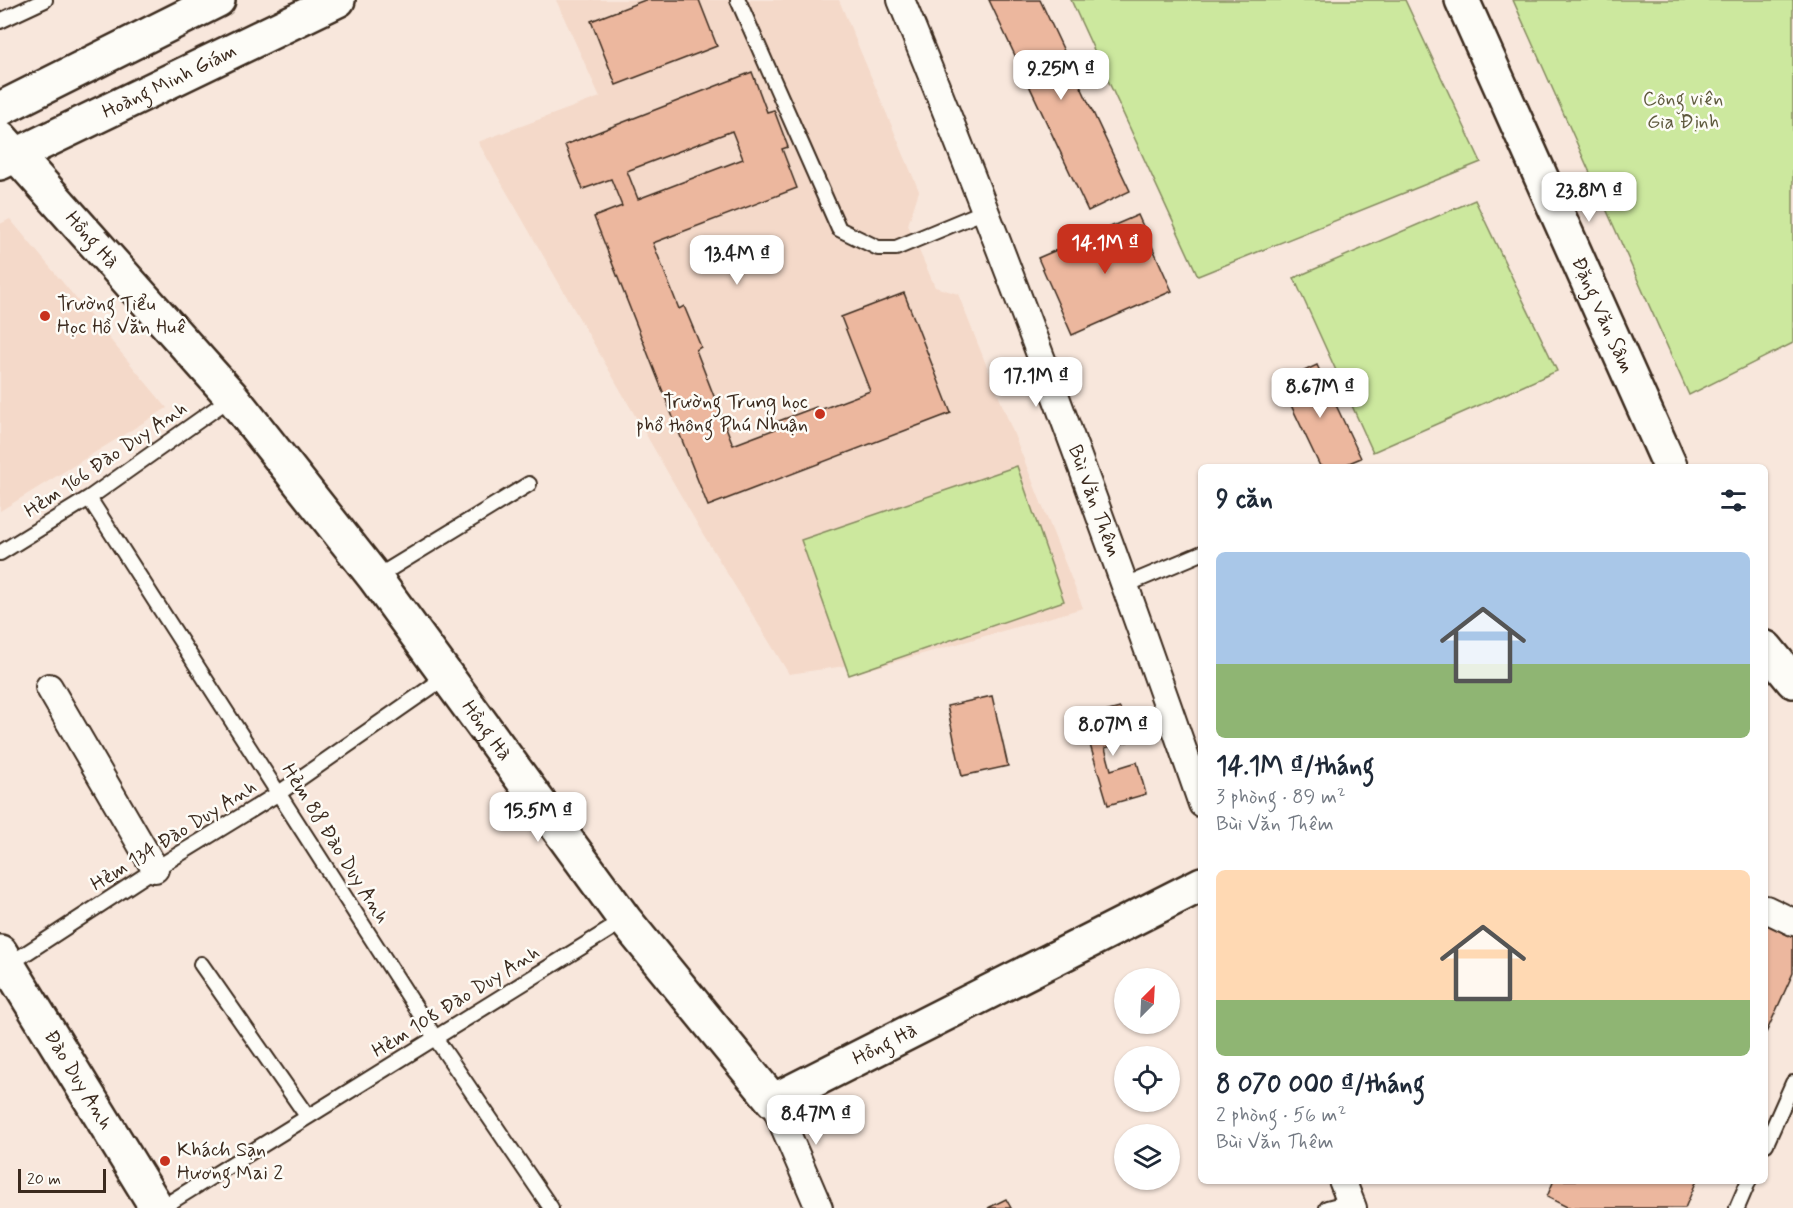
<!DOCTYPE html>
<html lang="vi">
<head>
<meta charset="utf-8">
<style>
  body { margin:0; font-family:Mynerve,sans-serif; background:#f2f2f3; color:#1f2937; height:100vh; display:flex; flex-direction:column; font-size:22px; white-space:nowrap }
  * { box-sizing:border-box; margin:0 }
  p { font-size:20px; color:#747a83 }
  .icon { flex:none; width:33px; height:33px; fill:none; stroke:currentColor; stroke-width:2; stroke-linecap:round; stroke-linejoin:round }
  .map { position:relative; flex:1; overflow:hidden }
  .drawer { position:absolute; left:1198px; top:464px; width:570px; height:720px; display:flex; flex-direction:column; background:#fff; border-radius:9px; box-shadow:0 2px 4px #0004 }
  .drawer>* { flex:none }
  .needle { width:39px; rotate:24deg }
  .buttons { position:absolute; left:1114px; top:968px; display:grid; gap:12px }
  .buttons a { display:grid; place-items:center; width:66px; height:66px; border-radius:50%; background:#fff; box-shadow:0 2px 4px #0004; font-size:30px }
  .scale { position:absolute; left:18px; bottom:15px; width:88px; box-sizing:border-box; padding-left:6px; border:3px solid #3b2a1e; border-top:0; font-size:16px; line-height:21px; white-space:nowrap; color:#3b2a1e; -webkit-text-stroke:4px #fdfcf7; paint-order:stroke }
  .price { position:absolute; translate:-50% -51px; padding:0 14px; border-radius:12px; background:#fff; color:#222; font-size:20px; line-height:39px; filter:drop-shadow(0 2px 3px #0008) }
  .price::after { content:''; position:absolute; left:50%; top:36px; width:18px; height:14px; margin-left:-9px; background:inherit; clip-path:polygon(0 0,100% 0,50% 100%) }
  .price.current { background:#c8321e; color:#fff }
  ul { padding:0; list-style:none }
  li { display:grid; align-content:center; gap:12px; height:318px; padding:0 18px }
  li span { display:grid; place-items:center; height:186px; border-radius:9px; color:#555 }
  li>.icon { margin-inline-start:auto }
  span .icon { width:108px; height:108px; fill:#fffc; stroke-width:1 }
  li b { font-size:26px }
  h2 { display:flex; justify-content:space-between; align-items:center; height:72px; padding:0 18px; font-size:26px }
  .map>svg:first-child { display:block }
  .built { fill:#f4d9c9 }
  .green { fill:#cce89e; stroke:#84895e; stroke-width:1.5 }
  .building { fill:#ecb79e; stroke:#3b2a1e; stroke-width:1.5; fill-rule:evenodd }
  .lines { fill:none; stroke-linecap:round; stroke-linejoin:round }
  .service-casing { stroke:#3b2a1e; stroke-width:18 }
  .minor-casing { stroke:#3b2a1e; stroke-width:30 }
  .tertiary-casing { stroke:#3b2a1e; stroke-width:38 }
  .secondary-casing { stroke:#3b2a1e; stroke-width:38 }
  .primary-casing { stroke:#3b2a1e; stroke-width:38 }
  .service { stroke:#fdfcf7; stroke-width:14 }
  .minor { stroke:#fdfcf7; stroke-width:26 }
  .tertiary { stroke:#fdfcf7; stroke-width:33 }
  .secondary { stroke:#fdfcf7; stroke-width:33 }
  .primary { stroke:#fdfcf7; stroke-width:33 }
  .poi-dot { fill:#c8321e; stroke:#fdfcf7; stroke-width:2 }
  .labels { text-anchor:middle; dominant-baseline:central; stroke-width:5; stroke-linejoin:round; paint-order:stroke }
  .street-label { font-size:20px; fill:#3b2a1e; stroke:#fdfcf7 }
  .park-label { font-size:20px; fill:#5f5a3e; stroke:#fdfcf7 }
  .poi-label { font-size:20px; fill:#3b2a1e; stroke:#fdfcf7; text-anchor:start }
</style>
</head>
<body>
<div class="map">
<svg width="1793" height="1208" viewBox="0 0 1793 1208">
  <rect width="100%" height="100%" fill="#f8e7dc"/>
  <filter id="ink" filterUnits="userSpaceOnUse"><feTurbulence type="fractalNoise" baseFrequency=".0167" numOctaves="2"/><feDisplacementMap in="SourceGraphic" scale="12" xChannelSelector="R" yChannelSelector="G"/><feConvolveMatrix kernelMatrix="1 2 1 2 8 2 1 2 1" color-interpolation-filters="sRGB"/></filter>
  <g filter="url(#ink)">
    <path class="built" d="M 556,0 L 839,0 L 919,191 L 908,225 L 935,287 L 958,294 L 1083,608 L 849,675 L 845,666 L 789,674 L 703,534 L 478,142 L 600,97 Z
      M 10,219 L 167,408 L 0,511 L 0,224 Z"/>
    <path class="green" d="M 1071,0 L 1405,0 L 1481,162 L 1198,276 Z
      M 1513,0 L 1793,0 L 1793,343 L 1689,395 Z
      M 1475,200 L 1557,371 L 1373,452 L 1294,278 Z
      M 1017,466 L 1064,601 L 849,675 L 801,540 Z"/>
    <path class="building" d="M 645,0 L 699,0 L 717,46 L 616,85 L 591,21 Z
      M 989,0 L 1040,0 L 1130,191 L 1088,211 Z
      M 752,72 L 767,112 L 774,110 L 788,147 L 782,149 L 797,188 L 653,243 L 679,309 L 684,306 L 701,347 L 696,350 L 733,445 L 778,428 L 776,422 L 816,407 L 817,411 L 870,391 L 841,317 L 904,293 L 951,413 L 708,506 L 594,217 L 622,206 L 611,179 L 583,189 L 565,145 ZM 732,131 L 743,159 L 638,199 L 627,171 Z
      M 1138,215 L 1172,291 L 1072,335 L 1038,258 Z
      M 1317,365 L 1361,458 L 1342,466 L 1320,466 L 1280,382 Z
      M 992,696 L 1008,766 L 962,776 L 947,706 Z
      M 1120,708 L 1130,741 L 1105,748 L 1111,770 L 1137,762 L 1146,794 L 1108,805 L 1082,718 Z
      M 1766,913 L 1793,926 L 1793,973 L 1766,1033 Z
      M 1554,1180 L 1697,1180 L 1685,1208 L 1569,1208 L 1547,1197 Z
      M 1006,1199 L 1011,1208 L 988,1208 Z"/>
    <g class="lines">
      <g class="service-casing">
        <path id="service" d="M 738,0 L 839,229 L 878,248 L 896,248 L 985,211
          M 0,21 L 45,0
          M 89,498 L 436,1039 L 551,1208
          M 0,553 L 89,498 L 232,397
          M 375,578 L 529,484
          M 1126,585 L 1202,553
          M 201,964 L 307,1116
          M 8,965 L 155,869 L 279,793 L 447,676
          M 1766,1144 L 1793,1083
          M 161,1208 L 625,920
          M 1327,1208 L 1350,1202
          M 1737,1208 L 1749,1180"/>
      </g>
      <g class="minor-casing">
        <g id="minor">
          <path id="s1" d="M 901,0 C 1010,265 1108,533 1202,804"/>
          <path d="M 49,687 L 155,869"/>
          <path d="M 1766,909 L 1793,922"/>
          <path d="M 773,1101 L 819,1208"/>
          <path d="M 1342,1180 L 1353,1208"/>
        </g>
      </g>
      <g class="tertiary-casing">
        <g id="tertiary">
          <path id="s2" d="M 1462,0 L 1670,466"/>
          <path id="s3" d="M 0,137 L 232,397 L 375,578 L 625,920 L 773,1101 L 1202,884"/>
          <path d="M 1766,648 L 1793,681"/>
        </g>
      </g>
      <g class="secondary-casing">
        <g id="secondary">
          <path id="s4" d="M 0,952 L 157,1208"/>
        </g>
      </g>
      <g class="primary-casing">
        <g id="primary">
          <path d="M 0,109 L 218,0"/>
          <path id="s5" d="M 0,163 L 338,0"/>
        </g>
      </g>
      <use href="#service" class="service"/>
      <use href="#minor" class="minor"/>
      <use href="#tertiary" class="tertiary"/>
      <use href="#secondary" class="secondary"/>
      <use href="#primary" class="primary"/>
    </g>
  </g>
  <g class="poi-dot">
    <circle cx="45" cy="316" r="6"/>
    <circle cx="820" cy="414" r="6"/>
    <circle cx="165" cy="1161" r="6"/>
  </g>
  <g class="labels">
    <g class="street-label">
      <text stroke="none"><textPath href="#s5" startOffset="188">Hoàng Minh Giám</textPath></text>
      <text stroke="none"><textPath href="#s3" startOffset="138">Hồng Hà</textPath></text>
      <text stroke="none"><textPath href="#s2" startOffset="345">Đặng Văn Sâm</textPath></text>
      <text transform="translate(106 460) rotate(-34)">Hẻm 166 Đào Duy Anh</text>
      <text stroke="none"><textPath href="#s1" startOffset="537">Bùi Văn Thêm</textPath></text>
      <text stroke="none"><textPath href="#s3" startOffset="768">Hồng Hà</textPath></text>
      <text transform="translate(174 836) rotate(-32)">Hẻm 134 Đào Duy Anh</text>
      <text transform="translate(335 844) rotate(58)">Hẻm 88 Đào Duy Anh</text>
      <text transform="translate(456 1002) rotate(-32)">Hẻm 108 Đào Duy Anh</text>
      <text stroke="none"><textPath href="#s3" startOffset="1362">Hồng Hà</textPath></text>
      <text stroke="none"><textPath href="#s4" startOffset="150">Đào Duy Anh</textPath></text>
    </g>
    <g class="park-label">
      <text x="1683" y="99">Công viên<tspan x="1683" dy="23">Gia Định</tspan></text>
    </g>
    <g class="poi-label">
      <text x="57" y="304">Trường Tiểu<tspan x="57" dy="23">Học Hồ Văn Huê</tspan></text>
      <text x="808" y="402" text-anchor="end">Trường Trung học<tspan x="808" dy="23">phổ thông Phú Nhuận</tspan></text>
      <text x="177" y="1150">Khách Sạn<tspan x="177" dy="23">Hương Mai 2</tspan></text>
    </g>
  </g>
</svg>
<div class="buttons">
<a><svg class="needle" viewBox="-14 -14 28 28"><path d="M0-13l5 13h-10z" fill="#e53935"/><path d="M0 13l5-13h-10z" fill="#747a83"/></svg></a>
<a><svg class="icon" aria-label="locate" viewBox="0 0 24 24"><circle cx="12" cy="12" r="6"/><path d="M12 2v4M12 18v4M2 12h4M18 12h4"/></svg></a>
<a><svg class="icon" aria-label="layers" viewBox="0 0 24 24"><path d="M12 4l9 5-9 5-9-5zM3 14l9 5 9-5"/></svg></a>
</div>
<div class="scale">20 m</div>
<b class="price" style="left:1061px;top:101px">9.25M ₫</b>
<b class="price" style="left:1589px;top:223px">23.8M ₫</b>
<b class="price current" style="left:1105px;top:275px">14.1M ₫</b>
<b class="price" style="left:737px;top:286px">13.4M ₫</b>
<b class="price" style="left:1036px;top:408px">17.1M ₫</b>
<b class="price" style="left:1320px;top:419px">8.67M ₫</b>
<b class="price" style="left:1113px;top:757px">8.07M ₫</b>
<b class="price" style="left:538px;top:843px">15.5M ₫</b>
<b class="price" style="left:816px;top:1146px">8.47M ₫</b>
<section class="drawer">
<h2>9 căn<svg class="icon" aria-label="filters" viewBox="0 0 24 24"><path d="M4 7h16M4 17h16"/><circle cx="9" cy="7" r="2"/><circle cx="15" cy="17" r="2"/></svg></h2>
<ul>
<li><span style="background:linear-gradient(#a9c7e8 60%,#8fb573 0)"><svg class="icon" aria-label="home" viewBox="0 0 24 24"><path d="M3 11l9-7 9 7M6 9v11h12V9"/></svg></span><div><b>14.1M ₫/tháng</b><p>3 phòng · 89 m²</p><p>Bùi Văn Thêm</p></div></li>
<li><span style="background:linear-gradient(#ffd9b3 70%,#8fb573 0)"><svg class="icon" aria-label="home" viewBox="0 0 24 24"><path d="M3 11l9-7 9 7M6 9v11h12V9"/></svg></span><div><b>8 070 000 ₫/tháng</b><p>2 phòng · 56 m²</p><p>Bùi Văn Thêm</p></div></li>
</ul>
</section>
</div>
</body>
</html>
